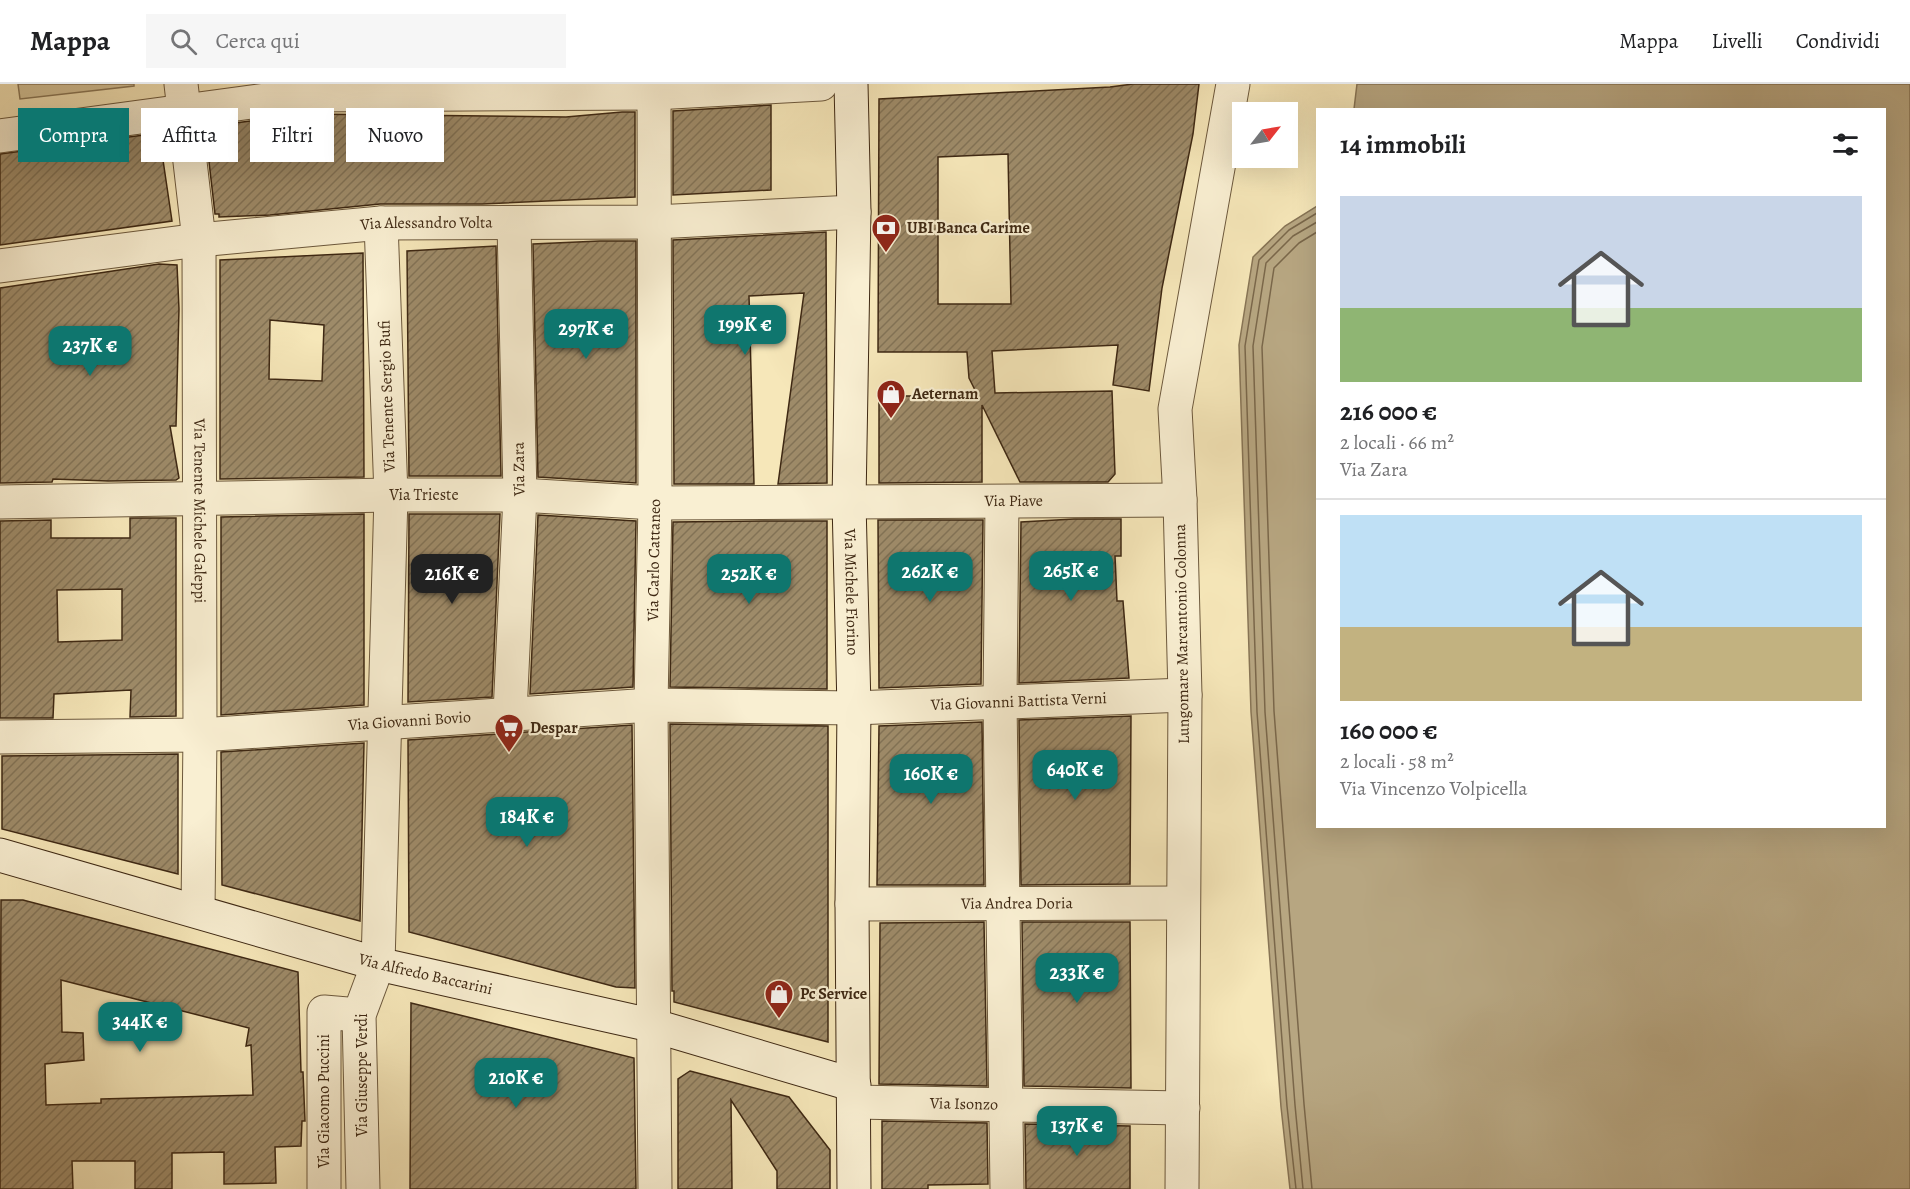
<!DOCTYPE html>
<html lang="it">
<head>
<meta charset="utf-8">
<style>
  body { margin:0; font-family:Alegreya,serif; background:#f6f6f6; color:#202124; height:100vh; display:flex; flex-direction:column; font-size:22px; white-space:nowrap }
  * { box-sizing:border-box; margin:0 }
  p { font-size:20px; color:#757577 }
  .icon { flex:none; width:33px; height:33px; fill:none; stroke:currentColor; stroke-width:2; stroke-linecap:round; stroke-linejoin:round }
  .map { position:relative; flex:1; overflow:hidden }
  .details { position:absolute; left:1316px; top:24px; width:570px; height:720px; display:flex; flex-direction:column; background:#fff; border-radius:0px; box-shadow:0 6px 24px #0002 }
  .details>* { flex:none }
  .guide { position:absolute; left:18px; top:24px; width:570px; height:54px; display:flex; gap:12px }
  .needle { width:39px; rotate:59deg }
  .controls { position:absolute; left:1232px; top:18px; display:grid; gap:12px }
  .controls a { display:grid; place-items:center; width:66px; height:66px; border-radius:0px; background:#fff; box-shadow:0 6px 24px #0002; font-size:30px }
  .price { position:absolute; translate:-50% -51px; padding:0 14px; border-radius:12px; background:#0f766e; color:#fff; font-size:20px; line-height:39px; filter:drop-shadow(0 2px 3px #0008) }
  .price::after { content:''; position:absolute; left:50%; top:36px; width:18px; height:14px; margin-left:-9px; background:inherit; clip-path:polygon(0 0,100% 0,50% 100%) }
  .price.current { background:#222; color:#fff }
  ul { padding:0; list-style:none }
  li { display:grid; align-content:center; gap:12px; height:318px; padding:0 24px }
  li+li { border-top:2px solid #e0e0e0 }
  li span { display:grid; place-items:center; height:186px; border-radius:0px; color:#555 }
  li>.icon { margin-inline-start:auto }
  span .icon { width:108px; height:108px; fill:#fffc; stroke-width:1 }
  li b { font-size:26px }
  h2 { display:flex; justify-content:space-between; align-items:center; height:72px; padding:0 24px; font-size:26px }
  .chip { padding:0 21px; border-radius:0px; background:#fff; box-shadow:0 6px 24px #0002; font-size:21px; line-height:54px }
  .chip.current { background:#0f766e; color:#fff }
  header { display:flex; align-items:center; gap:36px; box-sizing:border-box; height:84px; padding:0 30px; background:#fff; border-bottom:2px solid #e0e0e0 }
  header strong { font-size:28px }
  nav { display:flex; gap:33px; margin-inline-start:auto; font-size:21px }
  .search { width:420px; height:54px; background:#f6f6f6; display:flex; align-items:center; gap:15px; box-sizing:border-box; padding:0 21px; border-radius:0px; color:#757577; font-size:22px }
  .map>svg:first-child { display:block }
  .pitch { fill:#d7c79d; stroke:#8a7858; stroke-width:1.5 }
  .water { fill:#b7a681; stroke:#877455; stroke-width:1.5 }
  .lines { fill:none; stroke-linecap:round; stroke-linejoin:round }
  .shore { stroke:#7a674a; stroke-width:1.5 }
  .building { fill:url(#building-hatch); stroke:#3e2813; stroke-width:1.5; fill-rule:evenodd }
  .street-casing { stroke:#6c583c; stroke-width:35 }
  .secondary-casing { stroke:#3e2813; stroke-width:35 }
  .street { stroke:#f9efd2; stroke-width:33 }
  .secondary { stroke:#f9efd2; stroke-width:33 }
  .labels { text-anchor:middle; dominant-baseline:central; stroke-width:4.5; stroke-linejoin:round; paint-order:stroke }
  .street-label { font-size:16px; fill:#3e2813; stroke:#f9efd2 }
  .poi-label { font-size:16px; font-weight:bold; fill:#3e2813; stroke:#f9efd2; text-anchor:start }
</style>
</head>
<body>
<header>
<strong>Mappa</strong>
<div class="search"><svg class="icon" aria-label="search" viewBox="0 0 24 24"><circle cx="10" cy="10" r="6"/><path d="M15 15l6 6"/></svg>Cerca qui</div>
<nav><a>Mappa</a><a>Livelli</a><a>Condividi</a></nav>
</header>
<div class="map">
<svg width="1910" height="1105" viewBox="0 0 1910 1105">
  <defs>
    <pattern id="building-hatch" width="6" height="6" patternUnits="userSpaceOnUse" patternTransform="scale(1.5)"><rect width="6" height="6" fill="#9e8b69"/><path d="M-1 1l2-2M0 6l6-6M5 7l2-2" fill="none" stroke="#827255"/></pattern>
  </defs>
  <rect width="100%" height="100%" fill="#f6e7b9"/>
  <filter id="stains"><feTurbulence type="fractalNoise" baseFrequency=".00333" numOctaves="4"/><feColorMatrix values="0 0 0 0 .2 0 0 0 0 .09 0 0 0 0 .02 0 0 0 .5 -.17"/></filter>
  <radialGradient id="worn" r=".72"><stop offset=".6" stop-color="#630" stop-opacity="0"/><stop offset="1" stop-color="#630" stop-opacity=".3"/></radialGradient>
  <path class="pitch" d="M 18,0 L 134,0 L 134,2 L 20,15 Z"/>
  <path class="water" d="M 1357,0 L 1910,0 L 1910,1105 L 1290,1105 L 1281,1023 L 1251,628 L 1239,261 L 1253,173 L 1285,142 L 1317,122 L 1317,742 L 1884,742 L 1884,26 L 1354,25 Z"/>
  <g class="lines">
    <path class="shore" d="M 1296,1105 L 1287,1022 L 1257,628 L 1245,262 L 1259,176 L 1289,146 L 1317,129
      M 1303,1105 L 1295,1021 L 1265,628 L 1253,262 L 1266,179 L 1293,152 L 1317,138
      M 1312,1105 L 1304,1020 L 1274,627 L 1262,263 L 1274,184 L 1299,159 L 1317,148"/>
  </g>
  <path class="building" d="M 1133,0 L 1199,0 L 1193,50 L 1162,204 L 1149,307 L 1113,301 L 1118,261 L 992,267 L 995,309 L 1112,307 L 1115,390 L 1108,398 L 1020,398 L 982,321 L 982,398 L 879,399 L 879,312 L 978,312 L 969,294 L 967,268 L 878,268 L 879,15 L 1110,3 ZM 1008,70 L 1011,220 L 938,220 L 938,73 Z
    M 771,21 L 771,106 L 673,111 L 673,27 Z
    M 622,28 L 635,28 L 635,113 L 482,120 L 380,120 L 270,131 L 219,133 L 219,130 L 215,130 L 205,43 L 304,30 L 566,33 Z
    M 159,49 L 172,137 L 0,161 L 0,70 Z
    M 826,148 L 827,399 L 778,400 L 804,209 L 749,212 L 754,400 L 674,400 L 673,156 Z
    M 600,157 L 636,157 L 636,399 L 538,393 L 533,160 Z
    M 496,162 L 501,392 L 409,392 L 407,167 Z
    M 363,169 L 364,393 L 220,395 L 220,176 ZM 270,236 L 324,241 L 322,297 L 269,295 Z
    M 159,180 L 177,181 L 179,225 L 176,342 L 170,342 L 179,394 L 176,396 L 108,397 L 53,395 L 52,398 L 0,399 L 0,204 Z
    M 364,430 L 364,621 L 221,631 L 221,433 Z
    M 409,430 L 500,430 L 492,613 L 408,618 Z
    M 538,431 L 636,437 L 633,603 L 530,610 Z
    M 130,434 L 176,434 L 176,632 L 130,633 L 131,606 L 54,610 L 53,634 L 0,634 L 0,437 L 51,436 L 51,454 L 130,454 ZM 122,505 L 122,556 L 58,558 L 57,506 Z
    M 1074,435 L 1121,435 L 1121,472 L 1115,472 L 1117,517 L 1123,517 L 1129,594 L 1019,599 L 1021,438 Z
    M 878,436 L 983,436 L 981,600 L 879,604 Z
    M 773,437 L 827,437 L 827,605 L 670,603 L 673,438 Z
    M 1131,632 L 1130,800 L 1021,801 L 1019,636 Z
    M 982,638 L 984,801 L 877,801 L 879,642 Z
    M 670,640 L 828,642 L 828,958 L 674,918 L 674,907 L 672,907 Z
    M 632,641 L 635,904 L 616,903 L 409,848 L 408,656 Z
    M 364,659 L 360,837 L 222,801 L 221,668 Z
    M 178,670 L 178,790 L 2,745 L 2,672 Z
    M 1,816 L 23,816 L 298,888 L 301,988 L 303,988 L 305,1037 L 302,1037 L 301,1062 L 275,1063 L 276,1099 L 224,1100 L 224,1068 L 172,1069 L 172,1105 L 135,1105 L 135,1077 L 72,1077 L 73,1105 L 0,1105 ZM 61,896 L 249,944 L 246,962 L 251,961 L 253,1011 L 101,1015 L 101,1019 L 46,1021 L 45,980 L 84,976 L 83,949 L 62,948 Z
    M 984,838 L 987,1002 L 879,1000 L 880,839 Z
    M 1022,838 L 1130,838 L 1131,1004 L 1024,1002 Z
    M 411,919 L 634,974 L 636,1105 L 410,1105 Z
    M 690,987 L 789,1013 L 830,1066 L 830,1105 L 777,1105 L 777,1087 L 731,1016 L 732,1105 L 678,1105 L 678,995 Z
    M 882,1037 L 987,1039 L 988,1100 L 928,1101 L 928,1105 L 882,1105 Z
    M 1025,1040 L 1130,1042 L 1130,1105 L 1026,1105 Z"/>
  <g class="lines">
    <g class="street-casing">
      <g id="street">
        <path id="s1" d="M 181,0 L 199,156 L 200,651 L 198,827"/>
        <path d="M 654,9 L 655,419 L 651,621 L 655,1105"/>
        <path d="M 0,52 L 303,11 L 654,9 L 821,0"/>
        <path id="s2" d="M 0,182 L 199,156 L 381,139 L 655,138 L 854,128"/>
        <path id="s3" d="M 0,418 L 391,411 L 520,411 L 655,419 L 1180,416"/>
        <path d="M 1002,418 L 1000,618 L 1007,1105"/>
        <path d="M 510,630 L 520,411 L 514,140"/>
        <path id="s4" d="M 0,653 L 200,651 L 651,621 L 854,624 L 1185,611"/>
        <path id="s5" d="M 852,820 L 1183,819"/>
        <path id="s6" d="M 854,1018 L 1183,1024"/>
        <path d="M 324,1105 L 324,928 L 359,931"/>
        <path d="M 363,1105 L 359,931 L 378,880 L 391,411 L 381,139"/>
        <path d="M 1182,1105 L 1185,611 L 1180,416 L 1175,325 L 1233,0"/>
      </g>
    </g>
    <g class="secondary-casing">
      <g id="secondary">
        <path id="s7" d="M 851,0 L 854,128 L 849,418 L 854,624 L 852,820 L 854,1105"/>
        <path id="s8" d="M 0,771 L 378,880 L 655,942 L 854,1001"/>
      </g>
    </g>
    <use href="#street" class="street"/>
    <use href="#secondary" class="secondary"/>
  </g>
  <defs>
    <g id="bank-pin" transform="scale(1.5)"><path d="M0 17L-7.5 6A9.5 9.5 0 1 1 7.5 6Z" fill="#8f2418" stroke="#f9efd2"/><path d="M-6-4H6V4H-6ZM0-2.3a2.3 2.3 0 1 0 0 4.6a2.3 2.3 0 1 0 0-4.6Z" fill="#fff"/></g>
    <g id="shop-pin" transform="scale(1.5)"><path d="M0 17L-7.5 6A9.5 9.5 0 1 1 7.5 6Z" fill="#8f2418" stroke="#f9efd2"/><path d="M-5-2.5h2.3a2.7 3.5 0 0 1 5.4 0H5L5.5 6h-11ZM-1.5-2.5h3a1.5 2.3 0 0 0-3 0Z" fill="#fff"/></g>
    <g id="supermarket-pin" transform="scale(1.5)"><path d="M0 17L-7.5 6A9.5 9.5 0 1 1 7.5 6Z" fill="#8f2418" stroke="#f9efd2"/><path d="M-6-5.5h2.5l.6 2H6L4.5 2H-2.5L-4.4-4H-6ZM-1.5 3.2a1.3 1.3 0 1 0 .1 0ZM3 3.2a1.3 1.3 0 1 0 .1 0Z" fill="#fff"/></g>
  </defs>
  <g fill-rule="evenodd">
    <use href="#bank-pin" x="886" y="144"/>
    <use href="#shop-pin" x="891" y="310"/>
    <use href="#supermarket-pin" x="509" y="644"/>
    <use href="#shop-pin" x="779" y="910"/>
  </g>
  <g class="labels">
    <g class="street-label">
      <text stroke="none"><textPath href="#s2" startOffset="429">Via Alessandro Volta</textPath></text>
      <text transform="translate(387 312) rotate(-92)">Via Tenente Sergio Bufi</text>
      <text transform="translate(519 385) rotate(-91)">Via Zara</text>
      <text stroke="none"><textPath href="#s3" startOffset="424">Via Trieste</textPath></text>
      <text stroke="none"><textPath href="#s3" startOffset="1014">Via Piave</textPath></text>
      <text stroke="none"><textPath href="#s1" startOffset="428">Via Tenente Michele Galeppi</textPath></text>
      <text transform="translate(654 476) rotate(-89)">Via Carlo Cattaneo</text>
      <text stroke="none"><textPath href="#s7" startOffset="508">Via Michele Fiorino</textPath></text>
      <text transform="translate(1182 550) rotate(-91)">Lungomare Marcantonio Colonna</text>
      <text stroke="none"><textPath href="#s4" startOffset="1020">Via Giovanni Battista Verni</textPath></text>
      <text stroke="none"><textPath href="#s4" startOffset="410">Via Giovanni Bovio</textPath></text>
      <text stroke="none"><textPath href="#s5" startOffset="165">Via Andrea Doria</textPath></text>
      <text stroke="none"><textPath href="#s8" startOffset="442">Via Alfredo Baccarini</textPath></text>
      <text transform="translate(362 991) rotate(-90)">Via Giuseppe Verdi</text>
      <text transform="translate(324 1017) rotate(-90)">Via Giacomo Puccini</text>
      <text stroke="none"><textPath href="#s6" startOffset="110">Via Isonzo</textPath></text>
    </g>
    <g class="poi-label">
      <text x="907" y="144">UBI Banca Carime</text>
      <text x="912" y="310">Aeternam</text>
      <text x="530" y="644">Despar</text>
      <text x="800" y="910">Pc Service</text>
    </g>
  </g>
  <rect width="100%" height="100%" filter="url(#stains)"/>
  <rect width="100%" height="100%" fill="url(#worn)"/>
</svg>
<div class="controls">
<a><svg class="needle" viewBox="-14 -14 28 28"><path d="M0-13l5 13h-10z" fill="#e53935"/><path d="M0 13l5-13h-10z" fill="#757577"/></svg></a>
</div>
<b class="price" style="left:745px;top:272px">199K €</b>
<b class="price" style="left:586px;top:276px">297K €</b>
<b class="price" style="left:90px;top:293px">237K €</b>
<b class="price" style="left:1071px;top:518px">265K €</b>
<b class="price" style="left:930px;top:519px">262K €</b>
<b class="price current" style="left:452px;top:521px">216K €</b>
<b class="price" style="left:749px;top:521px">252K €</b>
<b class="price" style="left:1075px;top:717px">640K €</b>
<b class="price" style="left:931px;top:721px">160K €</b>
<b class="price" style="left:527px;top:764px">184K €</b>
<b class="price" style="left:1077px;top:920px">233K €</b>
<b class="price" style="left:140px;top:969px">344K €</b>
<b class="price" style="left:516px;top:1025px">210K €</b>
<b class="price" style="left:1077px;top:1073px">137K €</b>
<div class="guide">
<a class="chip current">Compra</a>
<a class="chip">Affitta</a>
<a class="chip">Filtri</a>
<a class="chip">Nuovo</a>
</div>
<section class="details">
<h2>14 immobili<svg class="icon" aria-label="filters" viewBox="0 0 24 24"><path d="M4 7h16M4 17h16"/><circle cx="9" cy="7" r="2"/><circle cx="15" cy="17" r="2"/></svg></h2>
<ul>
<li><span style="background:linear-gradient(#c9d6e8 60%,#8fb573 0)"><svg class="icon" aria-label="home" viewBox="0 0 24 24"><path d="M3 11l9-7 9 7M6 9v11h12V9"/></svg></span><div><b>216 000 €</b><p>2 locali · 66 m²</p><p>Via Zara</p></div></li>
<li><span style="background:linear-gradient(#bfe0f5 60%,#c2b280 0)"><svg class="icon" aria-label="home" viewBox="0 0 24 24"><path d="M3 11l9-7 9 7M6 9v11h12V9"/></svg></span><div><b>160 000 €</b><p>2 locali · 58 m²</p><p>Via Vincenzo Volpicella</p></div></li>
</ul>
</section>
</div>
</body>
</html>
